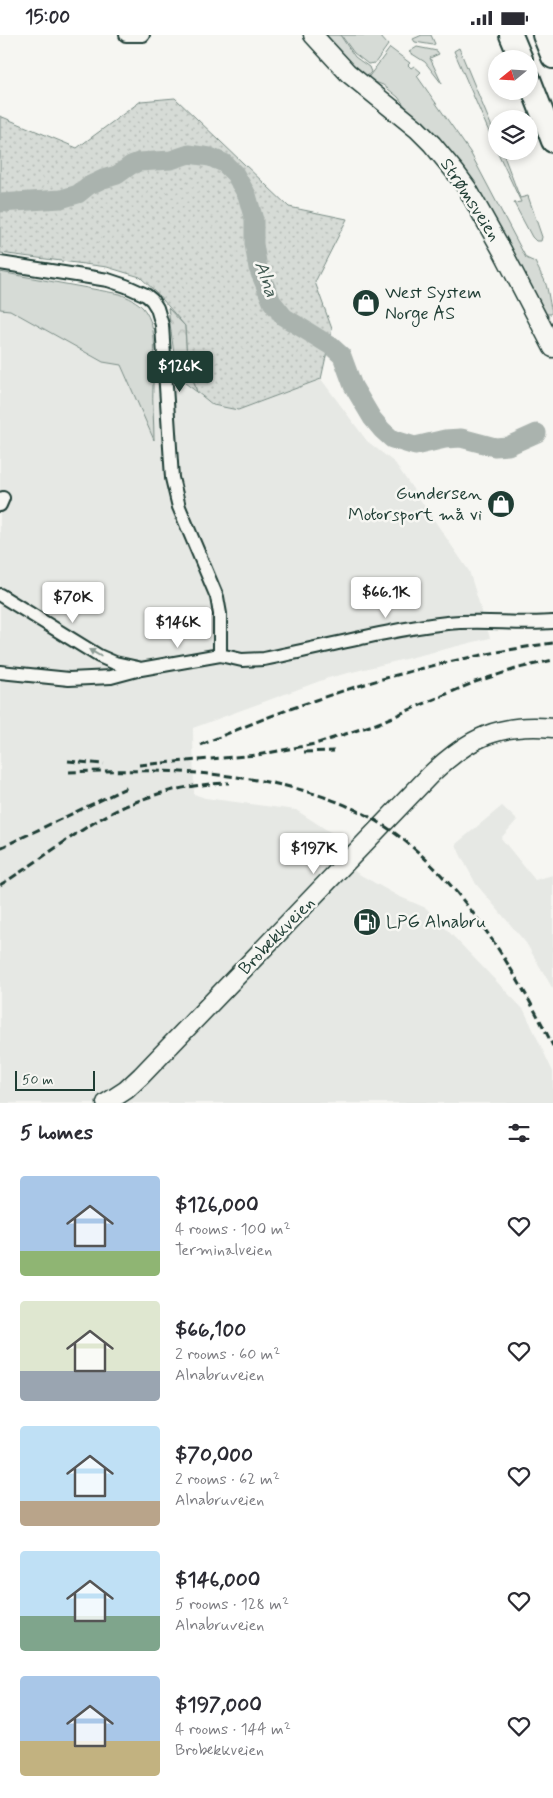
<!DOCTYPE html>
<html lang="en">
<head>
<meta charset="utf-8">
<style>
  body { margin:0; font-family:Mynerve,sans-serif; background:#f2f2f3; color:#2b2b33; height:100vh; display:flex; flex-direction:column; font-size:19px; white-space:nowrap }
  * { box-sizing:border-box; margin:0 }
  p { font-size:16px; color:#7c7c81 }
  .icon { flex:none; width:28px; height:28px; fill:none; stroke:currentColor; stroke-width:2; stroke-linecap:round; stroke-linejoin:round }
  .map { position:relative; height:1068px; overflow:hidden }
  .side { display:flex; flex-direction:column; background:#fff; flex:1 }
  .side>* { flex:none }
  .needle { width:32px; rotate:252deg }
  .fabs { position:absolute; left:488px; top:15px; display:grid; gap:10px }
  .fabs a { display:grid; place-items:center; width:50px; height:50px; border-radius:50%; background:#fff; box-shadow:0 2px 8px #0003; font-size:25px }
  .scale { position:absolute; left:15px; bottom:12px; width:80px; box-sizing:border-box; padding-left:5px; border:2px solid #1f3d34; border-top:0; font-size:14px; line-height:18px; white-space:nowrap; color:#1f3d34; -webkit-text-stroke:4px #f6f6f2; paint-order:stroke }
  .price { position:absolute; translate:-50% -42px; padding:0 11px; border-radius:5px; background:#fff; color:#222; font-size:16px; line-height:32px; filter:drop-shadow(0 1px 2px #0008) }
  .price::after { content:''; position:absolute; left:50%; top:30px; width:15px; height:11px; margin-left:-8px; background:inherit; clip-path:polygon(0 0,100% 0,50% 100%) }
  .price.current { background:#1f3d34; color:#fff }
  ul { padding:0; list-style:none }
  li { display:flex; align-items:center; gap:15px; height:125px; padding:0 20px }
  li span { display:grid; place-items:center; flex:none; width:140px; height:100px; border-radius:5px; color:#555 }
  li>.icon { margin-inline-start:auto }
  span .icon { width:60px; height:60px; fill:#fffc; stroke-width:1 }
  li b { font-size:21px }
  h2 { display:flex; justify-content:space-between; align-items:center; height:60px; padding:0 20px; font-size:21px }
  .status { display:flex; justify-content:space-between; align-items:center; height:35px; padding:0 25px; background:#fff; direction:ltr }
  .status svg { height:14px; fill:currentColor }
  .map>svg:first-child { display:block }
  .built { fill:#e6e8e4 }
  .grass { fill:#d6dbd6; stroke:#7a8c85 }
  .forest { fill:url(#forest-crowns); stroke:#7a8c85 }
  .park { fill:url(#park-dots); stroke:#7a8c85 }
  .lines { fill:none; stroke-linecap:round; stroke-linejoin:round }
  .river { stroke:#aab3ae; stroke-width:19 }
  .street-casing { stroke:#1f3d34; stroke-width:16 }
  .secondary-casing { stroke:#1f3d34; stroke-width:21 }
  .highway-casing { stroke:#1f3d34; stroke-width:26 }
  .street { stroke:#f6f6f2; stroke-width:12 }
  .secondary { stroke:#f6f6f2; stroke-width:18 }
  .highway { stroke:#f6f6f2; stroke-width:22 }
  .rail { stroke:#1f3d34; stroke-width:3; stroke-dasharray:8 4; stroke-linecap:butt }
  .oneway { fill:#8a9a93 }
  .labels { text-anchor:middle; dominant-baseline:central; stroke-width:5; stroke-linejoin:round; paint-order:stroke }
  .street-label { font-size:18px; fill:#1f3d34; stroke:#f6f6f2 }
  .poi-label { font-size:18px; fill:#1f3d34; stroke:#f6f6f2; text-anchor:start }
  .water-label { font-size:19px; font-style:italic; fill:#425a52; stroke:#f6f6f2 }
</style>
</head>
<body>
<div class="status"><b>15:00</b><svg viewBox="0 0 49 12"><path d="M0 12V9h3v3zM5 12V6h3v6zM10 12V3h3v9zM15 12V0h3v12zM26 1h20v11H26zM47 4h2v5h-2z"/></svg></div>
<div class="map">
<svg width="553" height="1068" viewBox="0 0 553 1068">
  <defs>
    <pattern id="forest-crowns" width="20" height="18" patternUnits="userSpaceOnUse" patternTransform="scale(1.25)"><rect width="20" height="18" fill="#d6dbd6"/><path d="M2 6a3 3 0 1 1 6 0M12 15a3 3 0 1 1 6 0" fill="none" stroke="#b7bdb8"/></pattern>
    <pattern id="park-dots" width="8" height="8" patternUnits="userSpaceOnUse" patternTransform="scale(1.25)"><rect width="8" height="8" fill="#d6dbd6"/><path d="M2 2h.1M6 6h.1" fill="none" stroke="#b7bdb8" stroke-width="1.8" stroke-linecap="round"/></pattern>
  </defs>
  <rect width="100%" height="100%" fill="#f6f6f2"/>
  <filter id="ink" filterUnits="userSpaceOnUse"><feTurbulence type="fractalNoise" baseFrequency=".02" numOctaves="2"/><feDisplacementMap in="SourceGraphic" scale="10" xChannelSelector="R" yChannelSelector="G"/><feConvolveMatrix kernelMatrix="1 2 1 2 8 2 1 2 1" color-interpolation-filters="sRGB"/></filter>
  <g filter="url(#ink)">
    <path class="built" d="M 0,274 L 10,275 L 103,327 L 121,330 L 153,403 L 153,351 L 189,351 L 213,370 L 238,375 L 321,344 L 367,406 L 395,428 L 469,536 L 490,603 L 328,643 L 193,693 L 194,759 L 205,763 L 296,775 L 347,808 L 335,820 L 357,838 L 398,861 L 426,873 L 524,975 L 553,1037 L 553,1068 L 0,1068 Z
      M 502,771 L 517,785 L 501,803 L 535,845 L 553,840 L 553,954 L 526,908 L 476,849 L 460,819 L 456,809 Z"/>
    <path class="grass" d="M 326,0 L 340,0 L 355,22 L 369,32 L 371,37 L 366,43 L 345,22 Z
      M 341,0 L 379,0 L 388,10 L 375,28 L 368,29 L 354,18 Z
      M 422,0 L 431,0 L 435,9 L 433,10 L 415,7 L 413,4 Z
      M 417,12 L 437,16 L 439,19 L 430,23 L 442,49 L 425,27 L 409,17 Z
      M 390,13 L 410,28 L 408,30 L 411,33 L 414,31 L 421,37 L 417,41 L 470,117 L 526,223 L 535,227 L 541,239 L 541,241 L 543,242 C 549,254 548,264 552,276 L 551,279 L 545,279 L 412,80 L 398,62 L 383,50 L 367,44 Z
      M 459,13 L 496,102 L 496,113 L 454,16 Z
      M 497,116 L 502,116 L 520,163 L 528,161 L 542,202 L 541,206 L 536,206 L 532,202 L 514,168 L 521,167 Z
      M 0,237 L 120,259 C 129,263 137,266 143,273 C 160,294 153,326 153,350 C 152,368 154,386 154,405 L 121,330 L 103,327 L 10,275 L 0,274 Z"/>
    <path class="forest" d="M 168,273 L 185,291 L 187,323 L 197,357 L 177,342 Z"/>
    <path class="park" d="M 175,63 L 289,172 L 347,184 L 315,247 L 332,294 L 321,344 L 238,375 L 213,370 L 197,357 L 187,323 L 185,291 L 157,258 L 140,242 L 107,232 L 0,218 L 0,81 L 77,113 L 141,66 Z"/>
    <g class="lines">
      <path class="river" d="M 0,168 L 61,164 L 78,159 L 88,151 L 103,144 L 117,140 L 131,130 L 139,127 L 171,125 L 189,119 L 210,122 L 224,128 L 235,139 L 247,160 L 254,185 L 254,209 L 258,233 L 272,267 L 284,282 L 331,311 L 342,321 L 353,351 L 372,383 L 382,395 L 392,404 L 415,411 L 445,404 L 461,403 L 495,412 L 508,411 L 537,398"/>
      <g class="street-casing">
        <path id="street" d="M 126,0 L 143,0
          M 0,228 L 108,245 L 126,251 L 146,260 L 152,265 L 157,273 L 162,290 L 172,443 L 179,472 L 217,562 L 220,579 L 220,620
          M 0,470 L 3,463
          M 0,560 L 99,621 L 115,628 L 138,633
          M 0,637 L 69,644 L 111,642 L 141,634 L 220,620 L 242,625 L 264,624 C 325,612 385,595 447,588 C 482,584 518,590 553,587"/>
      </g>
      <g class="secondary-casing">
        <path id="secondary" d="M 313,0 L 348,38 L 417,94 L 432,109 L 456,138 L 467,153 L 503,217 L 553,313
          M 106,1068 L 126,1055 L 141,1041 L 431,739 C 470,702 499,688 553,693"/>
      </g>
      <g class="highway-casing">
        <path id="highway" d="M 511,0 L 521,24
          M 544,0 L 553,22
          M 529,44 L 553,106"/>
      </g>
      <use href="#street" class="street"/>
      <use href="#secondary" class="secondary"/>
      <use href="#highway" class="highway"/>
      <path class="rail" d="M 201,710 C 314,660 430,625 553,608
        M 304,717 L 334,716
        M 68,726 L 104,729
        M 139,730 L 257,720 L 315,709 L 376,689 L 475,647 L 519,633 L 553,625
        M 69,737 C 166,733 289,735 375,785 C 453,831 514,932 553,1011
        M 0,813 L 128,752
        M 0,850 C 35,829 67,803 102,783 C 141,761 184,749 229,748"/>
    </g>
    <defs><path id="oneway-solid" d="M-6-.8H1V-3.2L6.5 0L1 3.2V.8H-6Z" transform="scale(1.25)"/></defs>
    <use class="oneway" href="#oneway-solid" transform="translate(95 618) rotate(-150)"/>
  </g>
  <defs>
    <g id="shop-disc" transform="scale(1.4375)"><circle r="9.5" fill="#1f3d34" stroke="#f6f6f2"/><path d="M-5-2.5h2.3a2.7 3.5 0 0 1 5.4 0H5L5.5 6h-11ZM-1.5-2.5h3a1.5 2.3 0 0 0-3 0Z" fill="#fff"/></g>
    <g id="fuel-disc" transform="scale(1.4375)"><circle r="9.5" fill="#1f3d34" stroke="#f6f6f2"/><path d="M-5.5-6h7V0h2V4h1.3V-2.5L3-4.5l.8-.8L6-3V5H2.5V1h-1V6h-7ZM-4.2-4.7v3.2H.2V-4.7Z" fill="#fff"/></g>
  </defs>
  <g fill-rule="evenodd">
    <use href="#shop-disc" x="366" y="268"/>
    <use href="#shop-disc" x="501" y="469"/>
    <use href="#fuel-disc" x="367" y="887"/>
  </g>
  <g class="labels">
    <g class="street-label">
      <text transform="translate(470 165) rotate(57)">Strømsveien</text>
      <text transform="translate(277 901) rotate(-46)">Brobekkveien</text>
    </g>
    <g class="poi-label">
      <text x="385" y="258">West System<tspan x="385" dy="21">Norge AS</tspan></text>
      <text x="482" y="459" text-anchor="end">Gundersen<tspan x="482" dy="21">Motorsport må vi</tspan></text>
      <text x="386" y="887">LPG Alnabru</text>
    </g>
    <g class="water-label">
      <text transform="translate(266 244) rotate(71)">Alna</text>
    </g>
  </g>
</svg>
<div class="fabs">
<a><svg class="needle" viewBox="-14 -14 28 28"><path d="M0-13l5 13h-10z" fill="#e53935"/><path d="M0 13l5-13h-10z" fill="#7c7c81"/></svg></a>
<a><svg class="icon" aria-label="layers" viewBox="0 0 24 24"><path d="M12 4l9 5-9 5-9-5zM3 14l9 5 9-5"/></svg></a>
</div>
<div class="scale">50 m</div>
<b class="price current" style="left:180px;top:358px">$126K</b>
<b class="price" style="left:386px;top:584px">$66.1K</b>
<b class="price" style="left:73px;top:589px">$70K</b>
<b class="price" style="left:178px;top:614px">$146K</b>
<b class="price" style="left:314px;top:840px">$197K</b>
</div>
<section class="side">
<h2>5 homes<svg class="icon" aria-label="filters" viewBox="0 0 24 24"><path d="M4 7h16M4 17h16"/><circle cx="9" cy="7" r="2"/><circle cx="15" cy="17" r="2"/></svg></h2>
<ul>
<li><span style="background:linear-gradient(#a9c7e8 75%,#8fb573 0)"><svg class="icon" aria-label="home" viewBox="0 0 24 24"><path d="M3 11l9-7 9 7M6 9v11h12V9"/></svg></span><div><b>$126,000</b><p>4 rooms · 100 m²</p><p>Terminalveien</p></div><svg class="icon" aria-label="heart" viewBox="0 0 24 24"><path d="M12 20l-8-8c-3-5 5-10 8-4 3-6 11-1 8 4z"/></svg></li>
<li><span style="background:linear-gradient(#dfe7d0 70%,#9aa5b1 0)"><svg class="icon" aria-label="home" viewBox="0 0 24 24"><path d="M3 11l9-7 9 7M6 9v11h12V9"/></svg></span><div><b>$66,100</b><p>2 rooms · 60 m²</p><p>Alnabruveien</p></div><svg class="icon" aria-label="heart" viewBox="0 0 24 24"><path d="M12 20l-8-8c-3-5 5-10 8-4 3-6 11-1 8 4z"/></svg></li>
<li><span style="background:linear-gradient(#bfe0f5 75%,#b9a48a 0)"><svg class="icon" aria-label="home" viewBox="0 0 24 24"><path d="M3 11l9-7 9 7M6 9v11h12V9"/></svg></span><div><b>$70,000</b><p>2 rooms · 62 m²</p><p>Alnabruveien</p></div><svg class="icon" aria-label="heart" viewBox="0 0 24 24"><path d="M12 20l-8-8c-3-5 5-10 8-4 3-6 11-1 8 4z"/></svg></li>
<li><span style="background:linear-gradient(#bfe0f5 65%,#7fa58c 0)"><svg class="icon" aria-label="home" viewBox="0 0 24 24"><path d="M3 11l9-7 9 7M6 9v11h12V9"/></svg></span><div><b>$146,000</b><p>5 rooms · 128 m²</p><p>Alnabruveien</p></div><svg class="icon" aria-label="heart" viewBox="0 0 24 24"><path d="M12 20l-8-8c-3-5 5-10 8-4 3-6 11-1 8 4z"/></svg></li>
<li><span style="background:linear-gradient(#a9c7e8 65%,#c2b280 0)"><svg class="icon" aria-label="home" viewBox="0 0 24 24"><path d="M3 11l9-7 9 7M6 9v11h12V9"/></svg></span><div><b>$197,000</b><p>4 rooms · 144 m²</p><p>Brobekkveien</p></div><svg class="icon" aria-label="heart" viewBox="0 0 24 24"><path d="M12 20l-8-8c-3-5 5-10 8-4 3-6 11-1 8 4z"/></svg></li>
</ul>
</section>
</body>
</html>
